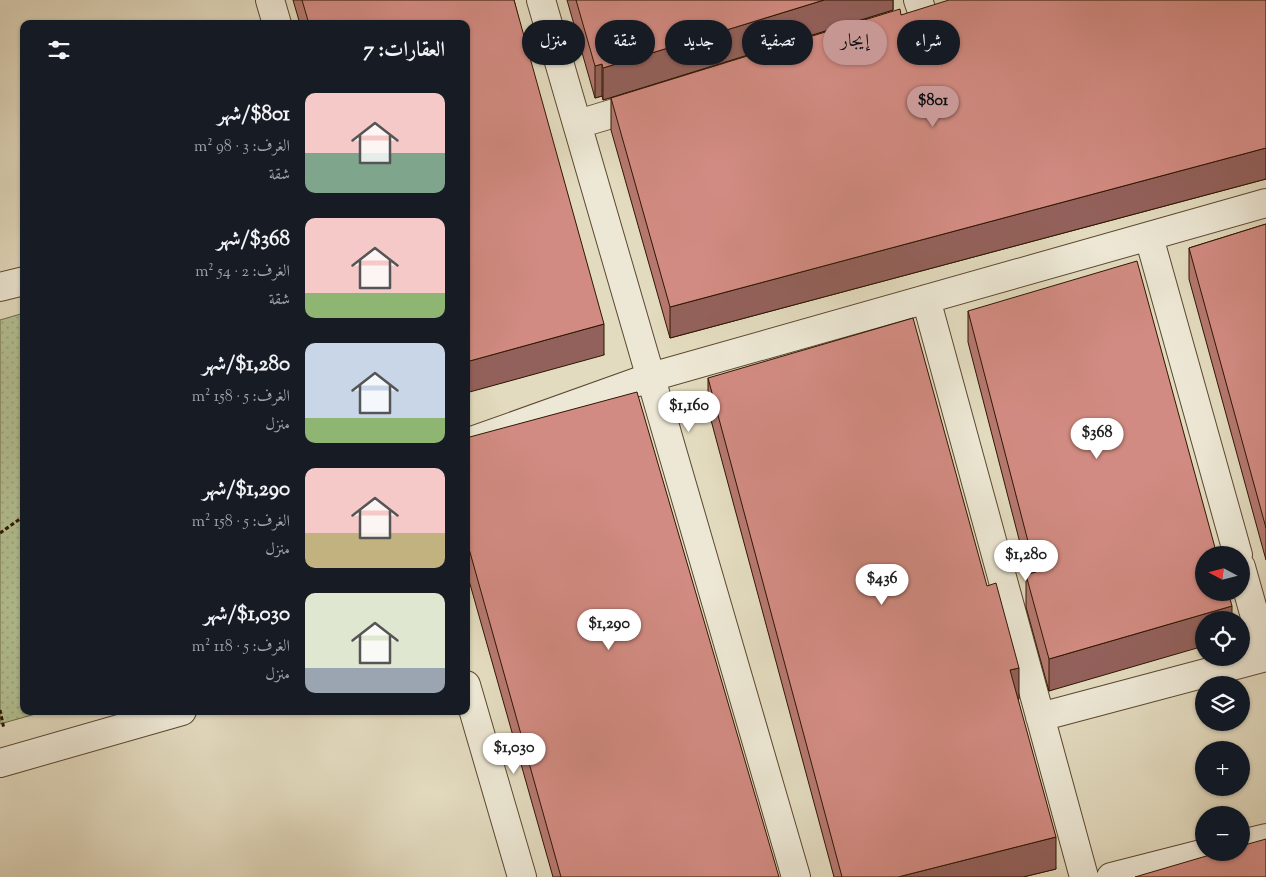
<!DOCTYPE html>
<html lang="ar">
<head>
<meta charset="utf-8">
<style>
  body { margin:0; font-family:"Sorts Mill Goudy",Amiri,serif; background:#20242c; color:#f1f3f6; direction:rtl; height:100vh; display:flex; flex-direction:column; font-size:19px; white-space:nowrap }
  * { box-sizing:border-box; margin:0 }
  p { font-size:16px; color:#9ea1a6 }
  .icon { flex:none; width:28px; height:28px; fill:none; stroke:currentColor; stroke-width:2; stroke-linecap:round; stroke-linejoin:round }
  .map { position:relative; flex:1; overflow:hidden; direction:ltr }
  .drawer { position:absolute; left:20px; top:20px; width:450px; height:695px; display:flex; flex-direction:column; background:#171b24; border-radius:10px; box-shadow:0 1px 4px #0004; direction:rtl }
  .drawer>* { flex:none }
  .hud { position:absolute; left:485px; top:20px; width:475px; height:45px; direction:rtl; display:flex; gap:10px }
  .needle { width:32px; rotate:277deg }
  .tools { position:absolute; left:1195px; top:546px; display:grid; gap:10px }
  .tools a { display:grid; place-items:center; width:55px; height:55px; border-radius:50%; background:#171b24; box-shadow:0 1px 4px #0004; font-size:25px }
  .price { position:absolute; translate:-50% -42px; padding:0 11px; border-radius:18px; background:#fff; color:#222; font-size:16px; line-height:32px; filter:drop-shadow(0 1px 2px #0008) }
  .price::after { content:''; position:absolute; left:50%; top:30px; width:15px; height:11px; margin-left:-8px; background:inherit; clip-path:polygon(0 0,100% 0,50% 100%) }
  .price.selected { background:#c59692; color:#111 }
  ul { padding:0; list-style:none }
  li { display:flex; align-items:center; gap:15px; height:125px; padding:0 25px }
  li span { display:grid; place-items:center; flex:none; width:140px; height:100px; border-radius:10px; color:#555 }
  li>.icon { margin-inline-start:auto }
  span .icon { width:60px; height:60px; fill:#fffc; stroke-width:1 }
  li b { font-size:21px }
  h2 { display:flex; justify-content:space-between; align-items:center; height:60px; padding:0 25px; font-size:21px }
  .pill { padding:0 18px; border-radius:22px; background:#171b24; box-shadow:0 1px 4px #0004; font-size:18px; line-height:45px }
  .pill.selected { background:#c59692; color:#111 }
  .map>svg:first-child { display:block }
  .grass { fill:url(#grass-dots); stroke:#716b49 }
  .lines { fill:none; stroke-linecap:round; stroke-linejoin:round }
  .minor-casing { stroke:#5c4730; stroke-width:30 }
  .path { stroke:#2f1600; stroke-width:3; stroke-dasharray:4 2.5; stroke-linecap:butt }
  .minor { stroke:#ede8d5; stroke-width:28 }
  .wall { fill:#b57870; stroke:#2f1600 }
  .shaded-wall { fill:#93615b; stroke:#2f1600 }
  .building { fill:#d28b82; stroke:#2f1600 }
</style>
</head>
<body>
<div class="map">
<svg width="1266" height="877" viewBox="0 0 1266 877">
  <defs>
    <pattern id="grass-dots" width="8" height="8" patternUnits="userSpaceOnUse" patternTransform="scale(1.25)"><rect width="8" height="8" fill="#b3c092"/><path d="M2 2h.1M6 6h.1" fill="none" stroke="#9aa47c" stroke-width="1.8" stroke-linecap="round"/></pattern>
  </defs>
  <rect width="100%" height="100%" fill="#e3dbbf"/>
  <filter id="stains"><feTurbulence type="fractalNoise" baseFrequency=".004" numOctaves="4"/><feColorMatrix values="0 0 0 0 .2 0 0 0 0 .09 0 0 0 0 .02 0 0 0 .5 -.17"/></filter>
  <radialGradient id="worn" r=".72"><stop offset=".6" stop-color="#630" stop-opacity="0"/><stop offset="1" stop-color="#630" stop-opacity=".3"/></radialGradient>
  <path class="grass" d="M 24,313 L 24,711 L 46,711 L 0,724 L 0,320 Z"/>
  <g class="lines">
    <g class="minor-casing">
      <path id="minor" d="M 270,0 L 277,24
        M 541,0 L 796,877
        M 918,0 L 924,17
        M 578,124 L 648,103
        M 1149,237 L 1238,555
        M 0,287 L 24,281
        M 926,299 L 1084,877
        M 466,443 L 651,377 L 1266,203
        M 1241,567 L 1266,656
        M 466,685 L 522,877
        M 1040,717 L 1266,657
        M 0,763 L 182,711
        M 1241,844 L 1266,838
        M 1111,877 L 1209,852"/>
    </g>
    <path class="path" d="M 0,533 L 24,516
      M 0,710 L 4,729"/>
    <use href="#minor" class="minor"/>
  </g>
  <path class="wall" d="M 293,0 L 514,0 L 604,355 L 466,24 L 300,24 Z
    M 567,0 L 893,0 L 893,10 L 603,100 L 602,96 L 595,98 Z
    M 1266,0 L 1266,179 L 670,338 L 611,130 L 611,98 L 901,15 Z
    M 1266,224 L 1266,560 L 1189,279 L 1189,248 Z
    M 968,311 L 1232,620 L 1049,691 L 1026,607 L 1026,575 L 1028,574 L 968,342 Z
    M 708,378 L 1019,699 L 1018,700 L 1056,869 L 1023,877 L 834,877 L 708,409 Z
    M 466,438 L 779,877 L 553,877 L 466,570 Z"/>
  <path class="shaded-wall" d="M 824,0 L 893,0 L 893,10 L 603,100 L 603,68 Z
    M 602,64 L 602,96 L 595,98 L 595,66 Z
    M 1266,148 L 1266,179 L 670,338 L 670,307 Z
    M 604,324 L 604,355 L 466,393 L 466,362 Z
    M 1232,606 L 1232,620 L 1204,620 L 1204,646 L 1049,691 L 1049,659 Z
    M 1019,668 L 1019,699 L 1010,702 L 1010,670 Z
    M 1056,837 L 1056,869 L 1023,877 L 898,877 Z"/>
  <path class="building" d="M 302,0 L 514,0 L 604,324 L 466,362 L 466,24 L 309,24 Z
    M 576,0 L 824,0 L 603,68 L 602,64 L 595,66 Z
    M 949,0 L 1266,0 L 1266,148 L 670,307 L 611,98 L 900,9 L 901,15 Z
    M 178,22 L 179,24 L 170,24 Z
    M 1266,224 L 1266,528 L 1189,248 Z
    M 1137,261 L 1217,555 L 1204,555 L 1204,592 L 1228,592 L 1232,606 L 1049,659 L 1026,575 L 1036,572 L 968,311 Z
    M 913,318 L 987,586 L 996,583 L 1019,668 L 1010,670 L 1056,837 L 898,877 L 842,877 L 708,378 Z
    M 637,392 L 779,877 L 561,877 L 466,538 L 466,438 Z
    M 1266,839 L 1266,877 L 1135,877 L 1220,852 L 1241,852 L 1241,846 Z"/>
  <rect width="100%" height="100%" filter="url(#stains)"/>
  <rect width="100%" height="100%" fill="url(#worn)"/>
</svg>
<div class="tools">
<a><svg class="needle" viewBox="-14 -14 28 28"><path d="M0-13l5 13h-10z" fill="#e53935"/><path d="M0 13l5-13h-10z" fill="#9ea1a6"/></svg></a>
<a><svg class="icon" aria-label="locate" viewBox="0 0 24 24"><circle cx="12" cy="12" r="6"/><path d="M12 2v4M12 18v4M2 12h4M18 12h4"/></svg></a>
<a><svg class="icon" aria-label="layers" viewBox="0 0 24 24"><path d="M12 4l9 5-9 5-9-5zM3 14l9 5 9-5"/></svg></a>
<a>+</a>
<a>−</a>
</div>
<b class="price selected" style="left:933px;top:128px">$801</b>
<b class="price" style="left:689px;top:433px">$1,160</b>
<b class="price" style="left:1097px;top:460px">$368</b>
<b class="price" style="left:1026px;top:582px">$1,280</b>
<b class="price" style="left:882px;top:606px">$436</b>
<b class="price" style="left:609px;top:651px">$1,290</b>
<b class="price" style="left:514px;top:775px">$1,030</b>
<div class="hud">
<a class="pill">شراء</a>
<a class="pill selected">إيجار</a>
<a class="pill">تصفية</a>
<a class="pill">جديد</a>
<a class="pill">شقة</a>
<a class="pill">منزل</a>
</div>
<section class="drawer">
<h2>العقارات: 7<svg class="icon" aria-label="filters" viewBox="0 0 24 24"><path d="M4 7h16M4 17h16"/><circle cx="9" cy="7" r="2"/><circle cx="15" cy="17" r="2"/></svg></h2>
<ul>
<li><span style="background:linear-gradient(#f6c9c9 60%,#7fa58c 0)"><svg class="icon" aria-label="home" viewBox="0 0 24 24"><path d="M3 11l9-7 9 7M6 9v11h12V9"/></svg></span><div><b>$801/شهر</b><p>الغرف: 3 · 98 m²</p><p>شقة</p></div></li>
<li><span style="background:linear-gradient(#f6c9c9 75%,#8fb573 0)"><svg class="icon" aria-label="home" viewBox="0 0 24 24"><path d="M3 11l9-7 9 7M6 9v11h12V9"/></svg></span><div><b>$368/شهر</b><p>الغرف: 2 · 54 m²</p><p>شقة</p></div></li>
<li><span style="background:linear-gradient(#c9d6e8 75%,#8fb573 0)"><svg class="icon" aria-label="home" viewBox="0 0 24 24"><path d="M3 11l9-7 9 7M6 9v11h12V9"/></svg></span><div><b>$1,280/شهر</b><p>الغرف: 5 · 158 m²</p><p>منزل</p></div></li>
<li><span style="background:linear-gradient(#f6c9c9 65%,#c2b280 0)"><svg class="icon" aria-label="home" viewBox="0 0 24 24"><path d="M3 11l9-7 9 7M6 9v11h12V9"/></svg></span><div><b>$1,290/شهر</b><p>الغرف: 5 · 158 m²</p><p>منزل</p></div></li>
<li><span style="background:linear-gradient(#dfe7d0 75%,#9aa5b1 0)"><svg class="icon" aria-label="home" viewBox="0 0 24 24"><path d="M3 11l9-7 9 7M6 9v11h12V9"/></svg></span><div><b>$1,030/شهر</b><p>الغرف: 5 · 118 m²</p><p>منزل</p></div></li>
</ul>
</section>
</div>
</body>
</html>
